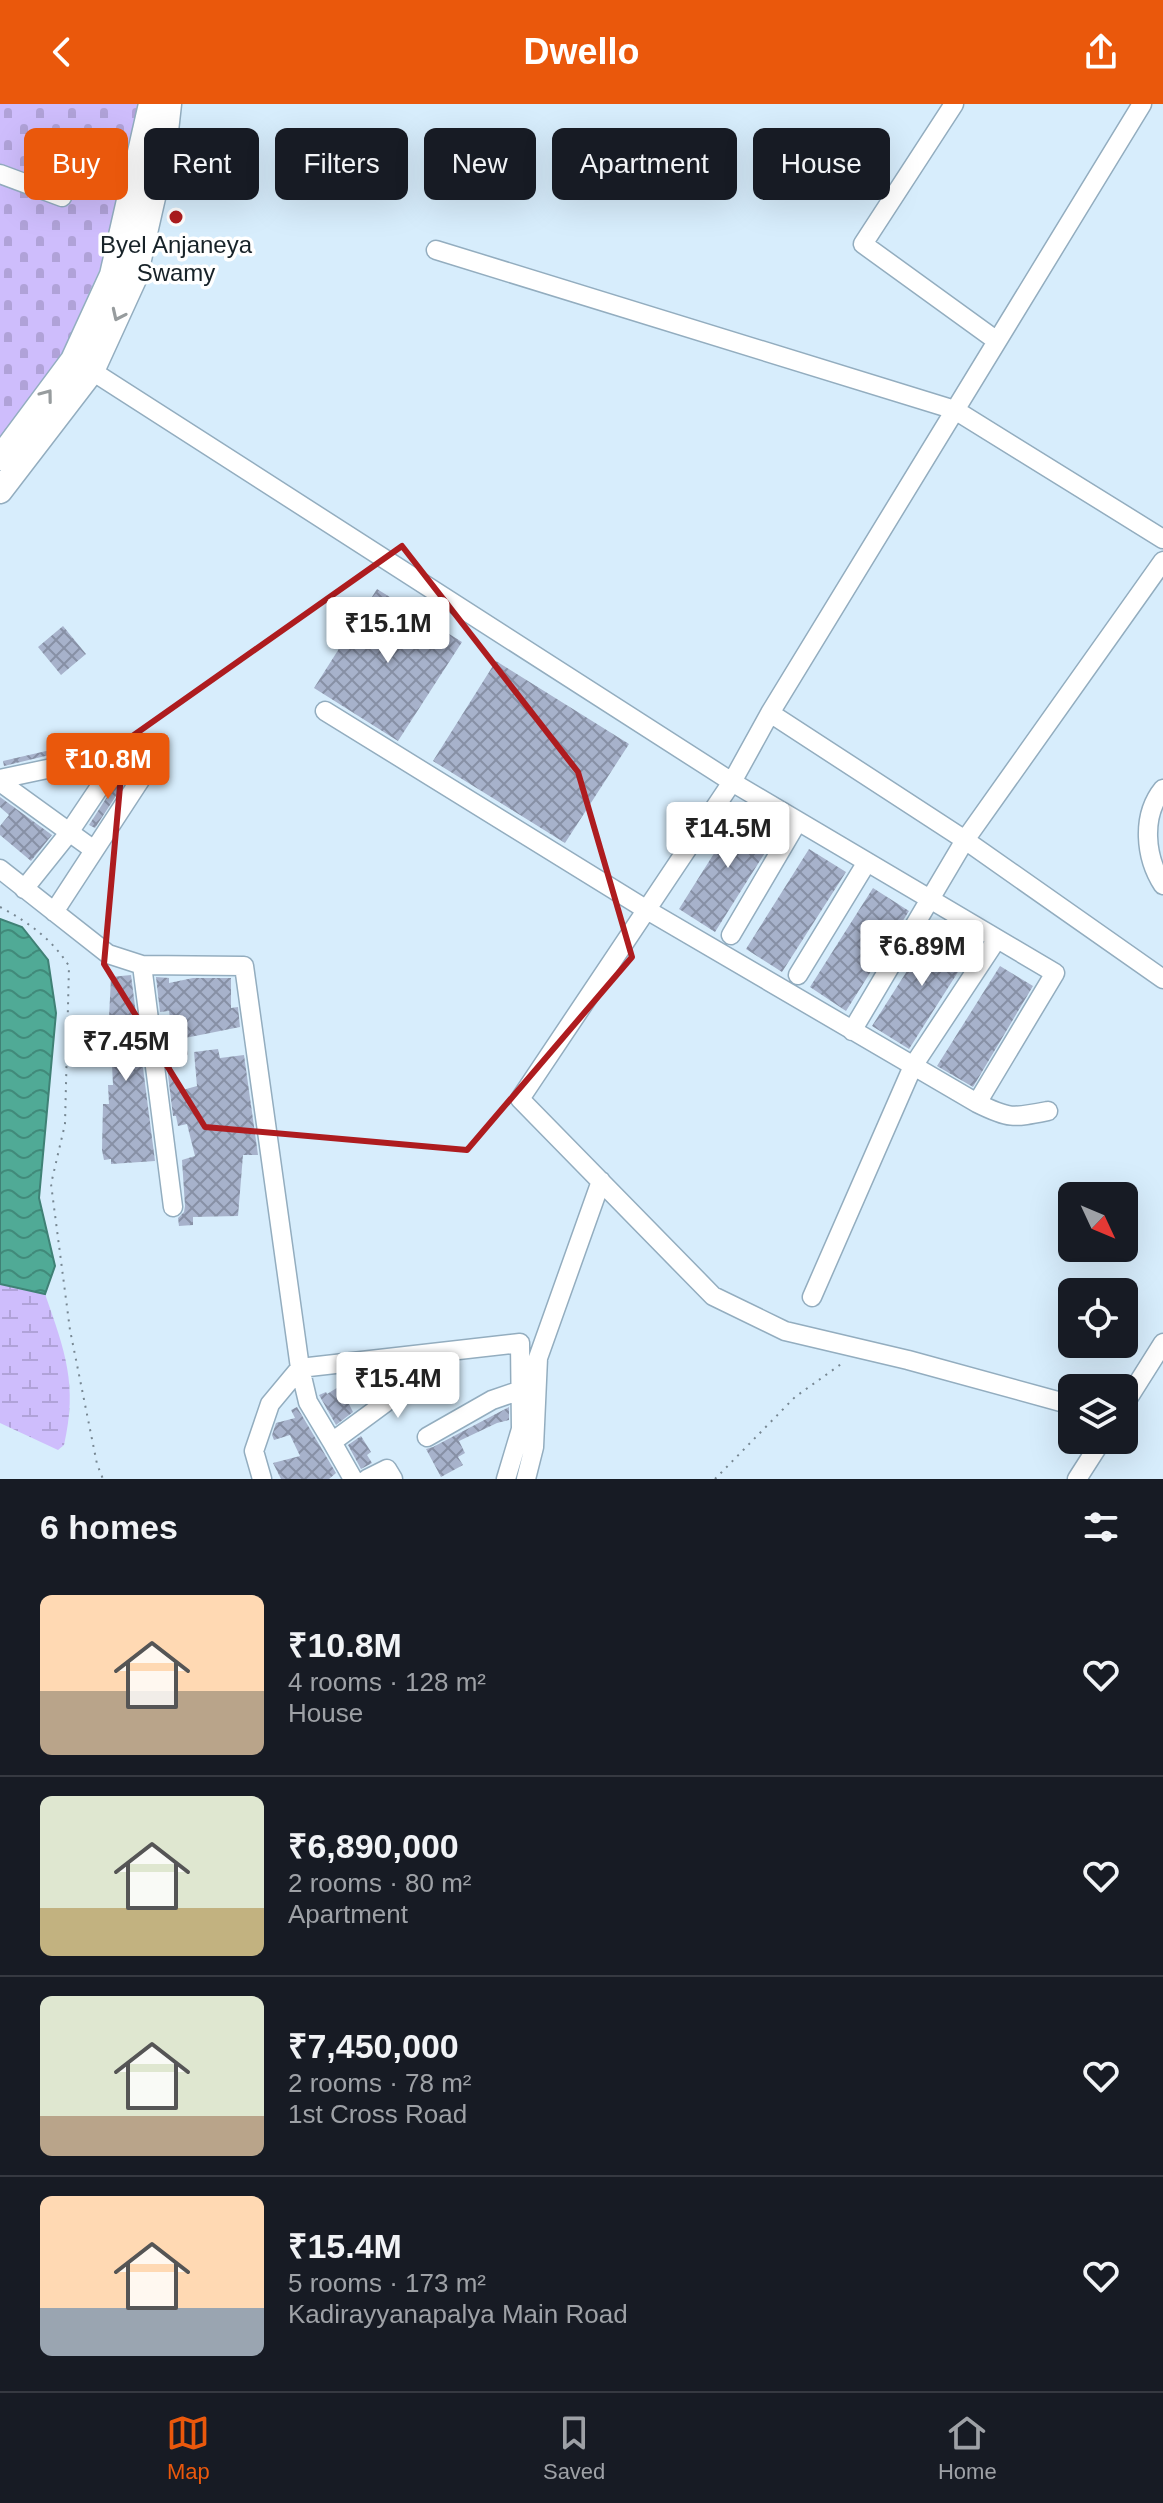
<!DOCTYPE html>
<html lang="en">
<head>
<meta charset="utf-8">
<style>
  body { margin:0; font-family:Arial,sans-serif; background:#242831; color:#f1f3f6; height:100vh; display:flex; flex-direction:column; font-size:30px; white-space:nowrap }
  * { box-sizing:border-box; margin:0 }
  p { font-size:26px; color:#9ea1a6 }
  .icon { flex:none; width:44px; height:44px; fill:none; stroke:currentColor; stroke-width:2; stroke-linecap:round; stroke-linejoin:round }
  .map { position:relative; height:1375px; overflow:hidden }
  .side { display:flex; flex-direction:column; background:#171b24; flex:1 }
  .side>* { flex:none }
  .guide { position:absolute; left:24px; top:24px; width:1116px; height:72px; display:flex; gap:16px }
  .needle { width:52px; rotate:134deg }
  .buttons { position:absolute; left:1058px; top:1078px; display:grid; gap:16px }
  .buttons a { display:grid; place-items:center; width:80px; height:80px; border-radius:12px; background:#171b24; box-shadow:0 8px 32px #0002; font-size:40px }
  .price { position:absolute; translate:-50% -68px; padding:0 18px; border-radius:8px; background:#fff; color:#222; font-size:26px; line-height:52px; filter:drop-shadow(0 2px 4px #0008) }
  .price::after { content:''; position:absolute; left:50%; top:48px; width:24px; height:18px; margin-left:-12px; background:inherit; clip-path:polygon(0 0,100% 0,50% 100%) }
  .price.active { background:#ea580c; color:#fff }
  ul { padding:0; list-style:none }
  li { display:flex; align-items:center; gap:24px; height:200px; padding:0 40px }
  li+li { border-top:2px solid #363941 }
  li span { display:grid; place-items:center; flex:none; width:224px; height:160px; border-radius:12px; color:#555 }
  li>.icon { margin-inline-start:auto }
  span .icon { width:96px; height:96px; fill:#fffc; stroke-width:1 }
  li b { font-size:34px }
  h2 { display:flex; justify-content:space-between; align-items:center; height:96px; padding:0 40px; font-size:34px }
  .pill { padding:0 28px; border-radius:12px; background:#171b24; box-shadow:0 8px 32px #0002; font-size:28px; line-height:72px }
  .pill.active { background:#ea580c; color:#fff }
  header { display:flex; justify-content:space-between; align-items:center; height:104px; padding:0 40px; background:#ea580c; color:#fff; font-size:36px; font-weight:700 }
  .tab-bar { display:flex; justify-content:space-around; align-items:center; height:112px; border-top:2px solid #363941; background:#171b24; font-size:22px; color:#9ea1a6 }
  .tab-bar a { display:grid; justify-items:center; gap:4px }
  .tab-bar .active { color:#ea580c }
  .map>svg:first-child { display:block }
  .wetland { fill:url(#wetland-marsh) }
  .cemetery { fill:url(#cemetery-stones) }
  .water { fill:url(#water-waves); stroke:#3f8175; stroke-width:2 }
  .building { fill:url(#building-cross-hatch) }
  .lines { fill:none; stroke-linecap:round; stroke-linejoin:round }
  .minor-casing { stroke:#93adbf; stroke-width:21 }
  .major-casing { stroke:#93adbf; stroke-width:27 }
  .path { stroke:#778792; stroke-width:2; stroke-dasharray:2 6; stroke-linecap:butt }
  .minor { stroke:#fff; stroke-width:18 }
  .major { stroke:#fff; stroke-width:24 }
  .oneway { stroke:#979c9e }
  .marked { fill:none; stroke:#ae1c1f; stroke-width:6; stroke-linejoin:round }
  .poi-dot { fill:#ae1c1f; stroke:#fff; stroke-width:3 }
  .labels { text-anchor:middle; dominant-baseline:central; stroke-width:7; stroke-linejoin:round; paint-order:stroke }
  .poi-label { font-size:24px; fill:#172228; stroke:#fff }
</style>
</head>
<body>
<header><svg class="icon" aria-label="back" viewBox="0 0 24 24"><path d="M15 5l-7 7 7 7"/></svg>Dwello<svg class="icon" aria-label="share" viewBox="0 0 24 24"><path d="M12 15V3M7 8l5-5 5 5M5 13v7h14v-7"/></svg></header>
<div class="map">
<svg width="1163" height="1375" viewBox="0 0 1163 1375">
  <defs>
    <pattern id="wetland-marsh" width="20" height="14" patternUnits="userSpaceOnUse" patternTransform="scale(2)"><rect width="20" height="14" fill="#cebdfc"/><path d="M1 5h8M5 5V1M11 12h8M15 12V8" fill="none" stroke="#b0a2d8"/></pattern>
    <pattern id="cemetery-stones" width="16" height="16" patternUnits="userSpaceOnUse" patternTransform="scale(2)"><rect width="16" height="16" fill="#cebdfc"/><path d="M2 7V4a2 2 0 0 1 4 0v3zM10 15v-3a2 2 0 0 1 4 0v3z" fill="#b0a2d8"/></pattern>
    <pattern id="water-waves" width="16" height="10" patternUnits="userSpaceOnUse" patternTransform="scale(2)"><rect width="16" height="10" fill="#50aa96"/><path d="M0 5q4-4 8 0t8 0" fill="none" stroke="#418a7a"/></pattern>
    <pattern id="building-cross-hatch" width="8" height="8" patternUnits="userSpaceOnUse" patternTransform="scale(2)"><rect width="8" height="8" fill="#a7b2cb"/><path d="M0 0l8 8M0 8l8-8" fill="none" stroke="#8790a5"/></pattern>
  </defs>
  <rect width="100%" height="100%" fill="#d7edfc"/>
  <path class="wetland" d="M 0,1180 L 45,1190 C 65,1247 78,1281 64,1341 L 58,1346 L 0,1319 Z"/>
  <path class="cemetery" d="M 0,0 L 137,0 L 136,18 L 108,147 L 61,251 L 0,335 Z"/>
  <path class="water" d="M 0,815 L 22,823 L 48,856 L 56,909 L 39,1094 L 55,1162 L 45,1190 L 0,1180 Z"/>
  <path class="building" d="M 377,485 L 462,538 L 398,637 L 314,584 Z
    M 63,522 L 86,550 L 61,571 L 38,543 Z
    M 496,557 L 629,640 L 565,739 L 433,657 Z
    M 73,638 L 128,656 L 124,668 L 113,658 L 78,646 L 62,648 L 4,662 L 3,657 L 72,641 Z
    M 121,671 L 127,675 L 95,724 L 89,721 Z
    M 0,693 L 52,731 L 31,757 L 0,731 L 0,722 L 9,711 L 0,703 Z
    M 742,705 L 778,728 L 715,828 L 679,805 Z
    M 809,745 L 846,768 L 782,868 L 746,845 Z
    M 873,784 L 909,807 L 846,907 L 810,883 Z
    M 935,823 L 972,846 L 909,945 L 872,922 Z
    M 1000,862 L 1033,882 L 973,983 L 937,962 Z
    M 131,871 L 155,1057 L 111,1060 L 111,1055 L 104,1056 L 102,1046 L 103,1000 L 109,1000 L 108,981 L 113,981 L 112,961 L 108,961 L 106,914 L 109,914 L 111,873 Z
    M 156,873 L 169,874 L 169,879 L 193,874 L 231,874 L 231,904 L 238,903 L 240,923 L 185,934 L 188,951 L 171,954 L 173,974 L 179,987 L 197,982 L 194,948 L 218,945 L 220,954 L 244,951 L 258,1051 L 243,1051 L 238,1112 L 193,1113 L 193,1121 L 179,1122 L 178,1114 L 184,1108 L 185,1102 L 182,1056 L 195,1052 L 187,1020 L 178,1022 L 176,1012 L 173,1012 L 164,938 L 173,936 L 169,907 L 160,908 Z
    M 348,1277 L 354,1286 L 345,1292 L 353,1308 L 336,1321 L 319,1291 L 326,1288 L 327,1290 Z
    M 297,1303 L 336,1369 L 329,1375 L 281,1375 L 273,1359 L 300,1352 L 290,1331 L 274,1336 L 272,1331 L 276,1319 L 295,1314 L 291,1306 Z
    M 509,1303 L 509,1316 L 497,1319 L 459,1337 L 465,1349 L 458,1353 L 463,1361 L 441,1373 L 426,1345 L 433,1343 Z
    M 361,1332 L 371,1348 L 367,1351 L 372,1359 L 361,1365 L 348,1341 Z"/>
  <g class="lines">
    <g class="minor-casing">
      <path id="minor" d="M 954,0 L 863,140 L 997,237
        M 0,70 L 62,93
        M 436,146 L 955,306 L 1163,435
        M 92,267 L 732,678 L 1055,869 L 977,999
        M 325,607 L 647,806 L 977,999 C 1009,1015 1013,1014 1048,1007
        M 770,609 L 965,736 L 1163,875
        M 0,675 L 80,658 L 109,669 L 68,730 L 24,785
        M 0,678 L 94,746
        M 1163,685 C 1141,712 1145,753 1163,781
        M 0,765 L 108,850 L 142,861 L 244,862 L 300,1264 L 270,1300 L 254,1347 L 262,1375
        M 54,808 L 146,667
        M 731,831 L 798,717
        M 142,861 L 173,1103
        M 798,871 L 867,758
        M 852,927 L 965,736 L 1163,457
        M 812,1193 L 913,962 L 997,835
        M 1072,1301 L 908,1256 L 785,1227 L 713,1192 L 520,995 L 732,678 L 770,609 L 1142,0
        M 1124,1301 L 1163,1239
        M 427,1333 L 492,1296 L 521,1286
        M 332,1338 L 308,1298 L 300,1264 L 520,1239 L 521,1325 L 506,1375
        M 353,1375 L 332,1338 L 385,1299 L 371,1258
        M 367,1375 L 387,1365 L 393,1375
        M 526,1375 L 534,1343 L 538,1254 L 601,1077
        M 1077,1375 L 1102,1336"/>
    </g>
    <g class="major-casing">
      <path id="major" d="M 0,354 L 73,256 L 112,171 L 151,0
        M 0,387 L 92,267 L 135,173 L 164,45 L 169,0"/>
    </g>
    <path class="path" d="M 0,803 C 28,818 52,835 69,862 L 65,1020 L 51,1080 L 70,1226 L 97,1360 L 103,1375
      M 715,1375 L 795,1293 L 844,1258"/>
    <use href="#minor" class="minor"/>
    <use href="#major" class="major"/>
  </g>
  <defs><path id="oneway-chevron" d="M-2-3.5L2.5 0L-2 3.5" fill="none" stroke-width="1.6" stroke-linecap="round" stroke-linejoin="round" transform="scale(2)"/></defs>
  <g class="oneway">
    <use href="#oneway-chevron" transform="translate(118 211) rotate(115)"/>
    <use href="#oneway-chevron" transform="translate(47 291) rotate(-53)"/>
  </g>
  <path class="marked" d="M 402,442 L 578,668 L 632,853 L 467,1046 L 205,1023 L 104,860 L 124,638 Z"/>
  <circle class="poi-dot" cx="176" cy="113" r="8"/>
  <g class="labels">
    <g class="poi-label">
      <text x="176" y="140">Byel Anjaneya<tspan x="176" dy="28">Swamy</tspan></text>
    </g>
  </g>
</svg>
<div class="buttons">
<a><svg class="needle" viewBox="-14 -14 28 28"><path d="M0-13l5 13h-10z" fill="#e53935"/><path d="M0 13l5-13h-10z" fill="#9ea1a6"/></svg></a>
<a><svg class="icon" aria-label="locate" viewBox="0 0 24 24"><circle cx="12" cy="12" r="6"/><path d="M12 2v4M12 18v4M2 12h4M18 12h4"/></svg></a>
<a><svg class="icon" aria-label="layers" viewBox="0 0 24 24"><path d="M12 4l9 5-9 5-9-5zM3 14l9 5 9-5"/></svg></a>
</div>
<b class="price" style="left:388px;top:561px">₹15.1M</b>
<b class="price active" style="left:108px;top:697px">₹10.8M</b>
<b class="price" style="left:728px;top:766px">₹14.5M</b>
<b class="price" style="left:922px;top:884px">₹6.89M</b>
<b class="price" style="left:126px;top:979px">₹7.45M</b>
<b class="price" style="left:398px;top:1316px">₹15.4M</b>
<div class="guide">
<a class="pill active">Buy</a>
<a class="pill">Rent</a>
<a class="pill">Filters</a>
<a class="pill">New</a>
<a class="pill">Apartment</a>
<a class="pill">House</a>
</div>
</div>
<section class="side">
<h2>6 homes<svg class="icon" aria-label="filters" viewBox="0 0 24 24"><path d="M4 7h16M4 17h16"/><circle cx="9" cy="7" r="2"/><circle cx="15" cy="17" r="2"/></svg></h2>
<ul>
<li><span style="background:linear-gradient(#ffd9b3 60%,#b9a48a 0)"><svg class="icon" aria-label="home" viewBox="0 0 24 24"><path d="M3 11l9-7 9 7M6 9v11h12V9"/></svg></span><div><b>₹10.8M</b><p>4 rooms · 128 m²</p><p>House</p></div><svg class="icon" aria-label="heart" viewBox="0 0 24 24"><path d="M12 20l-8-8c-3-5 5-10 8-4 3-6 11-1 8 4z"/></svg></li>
<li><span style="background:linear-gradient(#dfe7d0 70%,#c2b280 0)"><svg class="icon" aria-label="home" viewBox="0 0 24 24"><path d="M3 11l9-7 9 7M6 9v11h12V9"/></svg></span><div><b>₹6,890,000</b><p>2 rooms · 80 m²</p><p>Apartment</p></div><svg class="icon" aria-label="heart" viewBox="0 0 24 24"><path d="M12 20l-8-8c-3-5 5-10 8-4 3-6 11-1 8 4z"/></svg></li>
<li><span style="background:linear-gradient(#dfe7d0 75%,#b9a48a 0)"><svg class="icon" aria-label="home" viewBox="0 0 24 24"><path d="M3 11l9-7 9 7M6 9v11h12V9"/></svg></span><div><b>₹7,450,000</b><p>2 rooms · 78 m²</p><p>1st Cross Road</p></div><svg class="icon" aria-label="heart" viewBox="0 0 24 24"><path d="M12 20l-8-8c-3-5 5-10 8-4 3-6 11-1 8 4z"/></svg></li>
<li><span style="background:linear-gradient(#ffd9b3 70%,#9aa5b1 0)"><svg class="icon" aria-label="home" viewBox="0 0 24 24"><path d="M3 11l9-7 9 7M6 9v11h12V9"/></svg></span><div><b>₹15.4M</b><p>5 rooms · 173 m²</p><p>Kadirayyanapalya Main Road</p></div><svg class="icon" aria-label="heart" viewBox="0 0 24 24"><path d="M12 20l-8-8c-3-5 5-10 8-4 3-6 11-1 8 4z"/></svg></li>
</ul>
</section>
<nav class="tab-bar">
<a class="active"><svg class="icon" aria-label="map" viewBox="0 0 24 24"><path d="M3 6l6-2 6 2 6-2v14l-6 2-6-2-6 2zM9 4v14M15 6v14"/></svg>Map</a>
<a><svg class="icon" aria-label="saved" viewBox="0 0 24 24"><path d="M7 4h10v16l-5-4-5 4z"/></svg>Saved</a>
<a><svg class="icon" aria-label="home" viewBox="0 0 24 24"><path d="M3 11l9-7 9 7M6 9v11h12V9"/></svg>Home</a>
</nav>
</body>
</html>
